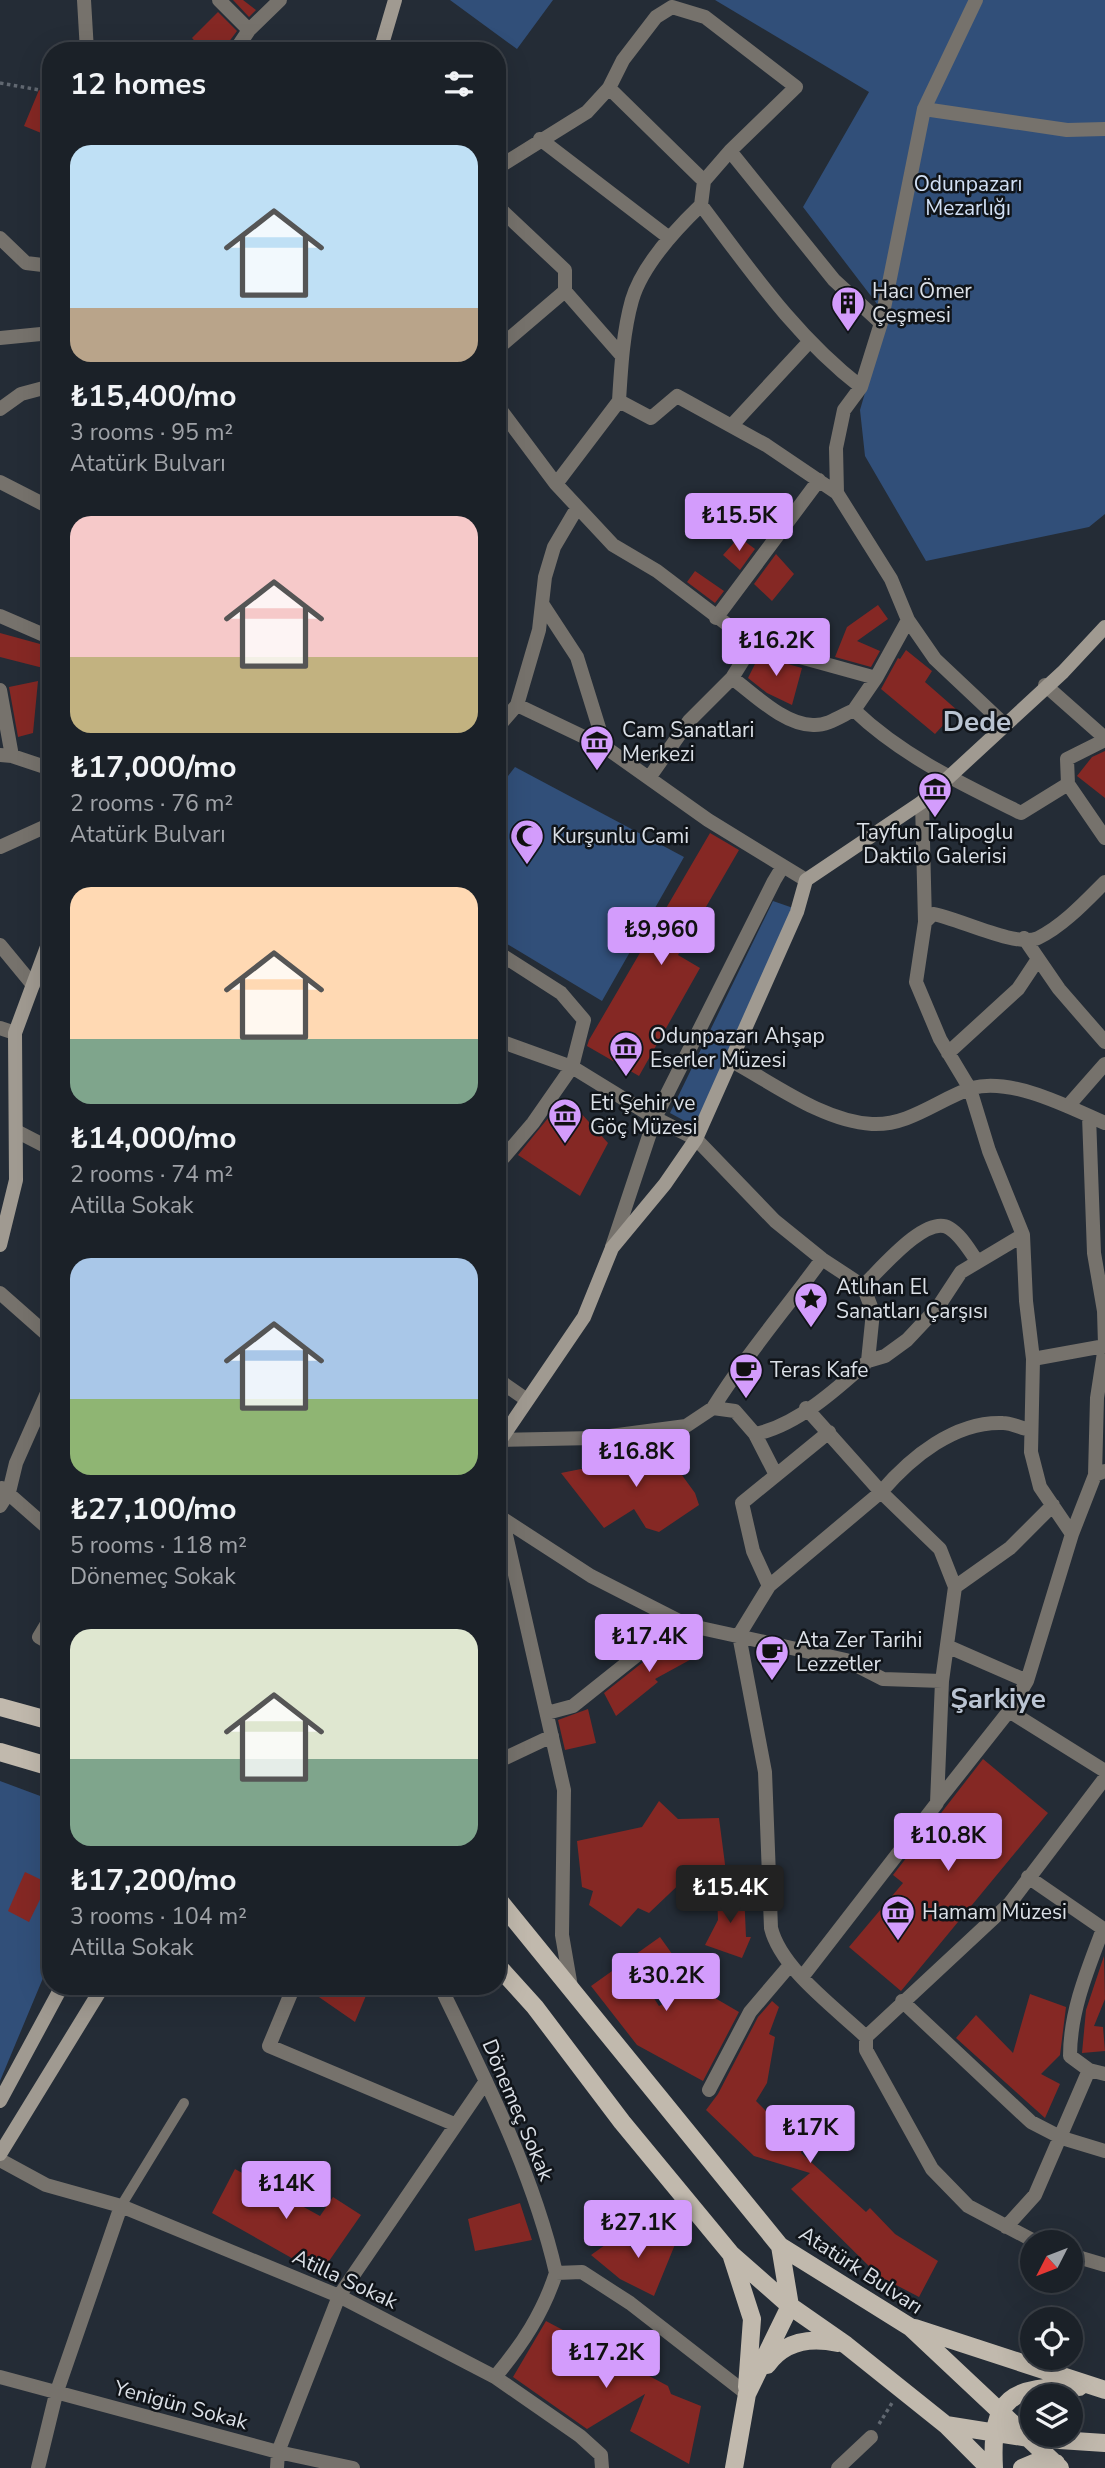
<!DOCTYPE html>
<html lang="en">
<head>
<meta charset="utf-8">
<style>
  body { margin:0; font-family:"Nunito Sans",sans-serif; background:#242930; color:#f1f3f6; height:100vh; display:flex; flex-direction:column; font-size:26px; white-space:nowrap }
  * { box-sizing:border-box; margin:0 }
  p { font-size:23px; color:#a0a3a8 }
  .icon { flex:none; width:38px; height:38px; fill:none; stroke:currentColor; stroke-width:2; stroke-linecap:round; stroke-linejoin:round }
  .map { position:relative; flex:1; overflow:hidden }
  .drawer { position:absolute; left:42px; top:42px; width:464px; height:1953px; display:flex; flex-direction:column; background:#1b2128; border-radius:28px; box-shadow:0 7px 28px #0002,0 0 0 2px #393e45 }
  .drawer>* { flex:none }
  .needle { width:46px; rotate:228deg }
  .tools { position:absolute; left:1020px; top:2230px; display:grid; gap:14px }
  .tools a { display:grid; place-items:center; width:63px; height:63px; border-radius:50%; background:#1b2128; box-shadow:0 7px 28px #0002,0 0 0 2px #393e45; font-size:35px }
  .price { position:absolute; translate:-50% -60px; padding:0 16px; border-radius:7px; background:#d39cfc; color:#111; font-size:23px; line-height:46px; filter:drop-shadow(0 2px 4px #0008) }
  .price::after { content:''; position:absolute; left:50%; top:42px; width:21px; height:16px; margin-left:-10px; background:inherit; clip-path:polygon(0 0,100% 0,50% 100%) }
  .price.on { background:#222; color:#fff }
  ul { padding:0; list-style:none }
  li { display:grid; align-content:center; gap:14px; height:371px; padding:0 28px }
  li span { display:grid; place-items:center; height:217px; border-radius:21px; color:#555 }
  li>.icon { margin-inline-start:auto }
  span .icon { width:126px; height:126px; fill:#fffc; stroke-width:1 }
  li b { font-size:30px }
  h2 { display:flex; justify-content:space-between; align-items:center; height:84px; padding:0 28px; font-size:30px }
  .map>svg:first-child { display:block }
  .green { fill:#314f79 }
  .building { fill:#852824 }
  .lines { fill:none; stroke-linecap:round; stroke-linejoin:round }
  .path { stroke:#616871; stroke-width:3.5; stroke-dasharray:3.5 3.5; stroke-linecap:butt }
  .lane { stroke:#76726c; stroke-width:10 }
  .street { stroke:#76726c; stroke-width:14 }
  .secondary { stroke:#a09a91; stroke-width:14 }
  .primary { stroke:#c1b9ad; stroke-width:18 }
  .labels { text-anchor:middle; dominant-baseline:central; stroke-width:5; stroke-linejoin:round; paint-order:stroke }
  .park-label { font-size:21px; fill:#d2e0f5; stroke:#101419 }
  .poi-label { font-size:21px; fill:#dbe0e7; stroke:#101419; text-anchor:start }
  .street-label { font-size:21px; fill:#dbe0e7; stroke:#101419 }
  .district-label { font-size:28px; font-weight:bold; fill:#bac4d2; stroke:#101419 }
</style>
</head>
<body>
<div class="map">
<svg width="1105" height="2468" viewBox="0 0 1105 2468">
  <rect width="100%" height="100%" fill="#242c36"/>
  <path class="green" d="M 450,0 L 553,0 L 517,49 Z
    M 715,0 L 1105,0 L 1105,514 L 1089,527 L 926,561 L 865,456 L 860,410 L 887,317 L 803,207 L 869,92 Z
    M 515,767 L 684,857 L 602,1001 L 497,938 L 497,790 Z
    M 773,901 L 796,909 L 696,1127 L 670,1113 Z
    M 0,1781 L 51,1800 L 51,1959 L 0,2081 Z"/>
  <path class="building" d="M 233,0 L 243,0 L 256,10 L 249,17 Z
    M 218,12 L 237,31 L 222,51 L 204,51 L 192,38 Z
    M 39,90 L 51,95 L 51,137 L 24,126 Z
    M 739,537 L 755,549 L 740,570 L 723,555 Z
    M 776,554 L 794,574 L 772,601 L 754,584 Z
    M 695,571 L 724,591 L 715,603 L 687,582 Z
    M 878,605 L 888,619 L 857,641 L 880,651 L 871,667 L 835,657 L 847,627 Z
    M 0,633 L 51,647 L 51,670 L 0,657 Z
    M 906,650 L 932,671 L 925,682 L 957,710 L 935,734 L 881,689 L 898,658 L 900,659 Z
    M 759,656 L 802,668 L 792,705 L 767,693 L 748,678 Z
    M 38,681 L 33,733 L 18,737 L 9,687 Z
    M 1105,751 L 1105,798 L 1077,776 L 1092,757 Z
    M 710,833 L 739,850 L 678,955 L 700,968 L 639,1076 L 587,1046 L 589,1040 Z
    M 569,1100 L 608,1143 L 580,1196 L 518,1155 L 553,1112 L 560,1116 Z
    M 660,1445 L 695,1493 L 699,1505 L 659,1532 L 646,1528 L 634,1509 L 604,1528 L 561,1473 L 601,1465 Z
    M 688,1635 L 697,1656 L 655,1679 L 658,1682 L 616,1716 L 604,1693 L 652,1655 Z
    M 588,1709 L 596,1743 L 565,1750 L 558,1720 Z
    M 983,1759 L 1048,1813 L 901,1991 L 849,1947 L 903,1883 L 893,1875 Z
    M 659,1801 L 678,1819 L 719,1818 L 726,1872 L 689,1875 L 649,1913 L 638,1908 L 621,1927 L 589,1905 L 593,1891 L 582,1887 L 577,1841 L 642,1827 Z
    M 25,1872 L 48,1883 L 29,1922 L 8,1911 Z
    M 744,1892 L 746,1937 L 751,1937 L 742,1958 L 705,1945 L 718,1920 L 717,1893 Z
    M 660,1937 L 675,1958 L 644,1983 L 659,2006 L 696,1987 L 739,2012 L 703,2081 L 637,2045 L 591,1986 Z
    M 1104,1956 L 1105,1999 L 1094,2026 L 1103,2027 L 1105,2051 L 1082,2053 L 1086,2010 Z
    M 303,1986 L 370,1986 L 355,2022 Z
    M 1030,1994 L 1066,2007 L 1060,2055 L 1041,2074 L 1060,2084 L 1045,2118 L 956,2038 L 976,2015 L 1013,2053 Z
    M 772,2001 L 779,2007 L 769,2034 L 775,2037 L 767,2083 L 756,2101 L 770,2115 L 807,2127 L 801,2153 L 866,2212 L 870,2208 L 895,2234 L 938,2261 L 919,2297 L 879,2276 L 791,2189 L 810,2173 L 754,2156 L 706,2110 L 718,2094 L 758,2017 Z
    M 235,2169 L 320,2216 L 333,2197 L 361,2215 L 320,2274 L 212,2213 Z
    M 520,2203 L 532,2240 L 475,2251 L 468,2219 Z
    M 647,2227 L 676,2242 L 654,2296 L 620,2279 L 591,2255 L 619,2235 L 638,2255 Z
    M 546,2321 L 668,2386 L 671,2394 L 701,2406 L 689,2464 L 630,2431 L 645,2394 L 587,2429 L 513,2377 Z"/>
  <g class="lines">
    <path class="path" d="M 0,83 L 51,92
      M 698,1890 L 755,1887
      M 879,2424 L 892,2403"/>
    <path class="lane" d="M 121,2206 L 184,2103"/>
    <path class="street" d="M 84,0 L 87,51
      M 219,0 L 249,30
      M 976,0 L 924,109 L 881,323 L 861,387 L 844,410 L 836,448 L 837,493 L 891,579 L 908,620 L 935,659 L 1004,724
      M 235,51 L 249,30 L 280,0
      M 609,88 L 704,181
      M 924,109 L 1067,130 L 1105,129
      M 540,139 L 668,237
      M 497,168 L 587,112 L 609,88 L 623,60 L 656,17 L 672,7 L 705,17 L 796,87 L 730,151
      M 701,205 L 704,181 L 730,151 L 834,280 L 881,323
      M 497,206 L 565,270 L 565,291 L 497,349
      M 0,238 L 26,263 L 51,266
      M 565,291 L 622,356
      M 0,338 L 51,333
      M 619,401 C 621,368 623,332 632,300 C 642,266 676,229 701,205 C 751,271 795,336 861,387
      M 497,405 L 556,484
      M 0,409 L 21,394 L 51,386
      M 732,425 L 809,342
      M 0,482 L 45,505 L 51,502
      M 837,493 L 766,445 L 677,396 L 651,418 L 619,401 L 556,484 L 613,545 L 657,571 L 753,644 L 876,678 L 908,620
      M 543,605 L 577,657 L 605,747
      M 0,616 L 51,638
      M 716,618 L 819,480
      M 732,678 C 754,694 784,725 813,725 C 827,726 841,716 854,710
      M 876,678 L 854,710 C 902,756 962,784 1021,813 L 1068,784
      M 1045,685 L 1105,738
      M 0,690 L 12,756
      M 517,705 L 539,630 L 545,577 L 554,547 L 577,508
      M 497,728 L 517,705 L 605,747 L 708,820 L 783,866
      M 1105,740 L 1067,759 L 1068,784 L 1105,838
      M 0,755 L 12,756 L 51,769
      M 649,778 L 689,721 L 732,678 L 753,644
      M 922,802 L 925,922
      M 0,847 L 51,824
      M 1024,938 L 1059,989 L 1105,1042
      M 0,945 L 33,985
      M 497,952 L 561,993 L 584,1020 L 572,1067 L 533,1123 L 497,1165
      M 0,1028 L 15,1033
      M 497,1040 L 572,1067 L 655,1118 L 696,1139 L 775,1221 L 822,1259 L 863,1286 L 873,1312 L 868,1361 L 885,1356 L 907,1340 L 938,1307 L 961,1272 L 1023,1235
      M 948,1053 L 1018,989 L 1038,959
      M 730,1060 C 773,1083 822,1121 872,1124 C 909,1126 939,1099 972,1088 C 1011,1077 1069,1107 1105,1123
      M 1068,1106 L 1105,1064
      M 1089,1116 L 1094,1253 L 1104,1311 L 1105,1345
      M 18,1132 L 51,1149
      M 612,1247 L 655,1118 L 774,881 L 783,866 L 806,880
      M 863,1286 C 880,1270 926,1214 949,1228 C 961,1235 969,1250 977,1261
      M 0,1293 L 51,1338
      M 1033,1359 L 1105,1346
      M 497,1379 L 527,1400
      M 713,1408 C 745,1356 786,1309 822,1259
      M 829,1432 L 742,1503 L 753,1551 L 769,1586 L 739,1635 L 765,1772 L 771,1928 C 781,1969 836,2008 866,2037 L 866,2050 L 932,2169 L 968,2206 L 1036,2242
      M 755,1434 L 776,1475
      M 500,1440 L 595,1438 L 686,1426 L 713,1408 L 735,1411 L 755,1434 C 796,1426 837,1389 868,1361
      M 1095,1475 L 1097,1398 L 1105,1346
      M 2,1488 L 51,1531
      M 0,1506 L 9,1492 L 16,1463 L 51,1384
      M 497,1515 L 591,1576 L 687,1625 L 846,1660 L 883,1679 L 942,1681
      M 497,1526 L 506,1535 L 564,1790 L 562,1935 L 571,1987
      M 1072,1534 L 1040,1487 L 1031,1452 L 1033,1359 L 1026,1301 L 1023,1235 L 989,1151 L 970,1089 L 940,1039 L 916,982 L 925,922 L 933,914 C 958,918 1016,948 1038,938 C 1063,926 1086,901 1105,882
      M 769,1586 L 881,1492 L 806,1408
      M 955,1587 L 1010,1548 L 1053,1505
      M 51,1617 L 39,1637 L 51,1644
      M 1027,1681 L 1072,1534 L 1095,1475 L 1105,1471
      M 1009,1711 L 1105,1771
      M 547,1713 L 573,1706 L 647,1647 L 687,1625
      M 497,1762 L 552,1736
      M 937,1802 L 1009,1711 L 1027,1681 L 949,1647
      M 1028,1877 L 1105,1930
      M 803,1976 L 937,1803 L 942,1681 L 955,1587 L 940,1549 L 881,1492 C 911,1457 955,1421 1003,1423 C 1011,1423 1021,1428 1030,1430
      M 294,1986 L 269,2046 L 454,2124
      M 440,1986 C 485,2078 533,2173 556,2273 L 582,2272 L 630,2303 L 747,2394
      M 902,2001 L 1031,2122 L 1062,2138 L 1105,2151
      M 866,2037 L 1010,1903 L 1105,1778
      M 1089,2070 L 1070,2056 C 1070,2012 1087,1971 1103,1929
      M 709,2090 L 750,2012 L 790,1965
      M 0,2160 L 46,2185 L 121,2206 L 339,2296 L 495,2377 L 580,2436 L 601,2455 L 602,2468
      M 1006,2227 L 1035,2195 L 1089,2070 L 1105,2074
      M 1071,2255 L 1105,2265
      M 0,2377 L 278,2452 L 353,2468
      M 495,2377 C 522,2345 543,2313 556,2273
      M 38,2468 L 56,2394 L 121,2206
      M 277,2468 L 278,2452 L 339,2296 L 486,2081
      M 838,2468 L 871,2437"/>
    <path class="secondary" d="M 380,51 L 395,0
      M 0,1245 L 16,1180 L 15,1033 L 51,936
      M 497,1445 L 584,1317 L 612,1248 L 665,1184 L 696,1139 L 797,912 L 806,880 L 922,802 L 1063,672 L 1105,627
      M 0,2101 L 62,1986
      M 0,2154 L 103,1986"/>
    <path class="primary" d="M 0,1707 L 51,1721
      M 0,1752 L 51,1767
      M 497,1898 L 780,2246 L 910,2327 L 1060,2468
      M 497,1965 L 535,2007 L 622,2122 L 731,2254 L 790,2306 L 846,2345 L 946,2425 L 989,2468
      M 732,2257 L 752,2319 L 747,2387
      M 915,2328 L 1105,2390
      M 767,2365 C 784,2341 811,2337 838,2343
      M 946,2425 L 1029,2438 L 1105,2443
      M 734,2468 L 747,2394 L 790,2306 L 780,2246
      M 994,2468 C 990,2396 1012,2386 1079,2387
      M 1022,2468 L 1041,2460 L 1056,2463"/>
  </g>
  <defs>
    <g id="building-pin" transform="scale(1.75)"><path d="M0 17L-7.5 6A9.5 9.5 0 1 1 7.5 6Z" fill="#d39cfc" stroke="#101419"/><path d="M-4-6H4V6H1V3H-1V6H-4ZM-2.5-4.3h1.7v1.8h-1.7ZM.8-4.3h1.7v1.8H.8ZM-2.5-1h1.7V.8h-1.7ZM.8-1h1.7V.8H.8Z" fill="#111"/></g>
    <g id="museum-pin" transform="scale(1.75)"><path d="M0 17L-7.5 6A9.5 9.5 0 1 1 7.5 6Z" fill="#d39cfc" stroke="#101419"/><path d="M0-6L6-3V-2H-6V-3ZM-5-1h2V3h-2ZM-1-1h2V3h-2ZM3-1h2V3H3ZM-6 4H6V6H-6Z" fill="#111"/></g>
    <g id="mosque-pin" transform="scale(1.75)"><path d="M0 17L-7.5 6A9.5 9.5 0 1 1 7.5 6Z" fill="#d39cfc" stroke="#101419"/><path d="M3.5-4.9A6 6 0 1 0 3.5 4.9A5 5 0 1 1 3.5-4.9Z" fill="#111"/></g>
    <g id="sight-pin" transform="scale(1.75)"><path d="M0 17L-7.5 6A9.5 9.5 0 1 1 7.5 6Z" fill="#d39cfc" stroke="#101419"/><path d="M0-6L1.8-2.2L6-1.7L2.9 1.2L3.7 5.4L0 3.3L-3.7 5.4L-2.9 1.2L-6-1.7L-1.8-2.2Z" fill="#111"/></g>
    <g id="cafe-pin" transform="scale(1.75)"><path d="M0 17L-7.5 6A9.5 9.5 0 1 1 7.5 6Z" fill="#d39cfc" stroke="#101419"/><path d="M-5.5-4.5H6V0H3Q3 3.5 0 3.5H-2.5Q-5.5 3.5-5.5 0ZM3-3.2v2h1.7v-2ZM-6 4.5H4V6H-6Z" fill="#111"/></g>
  </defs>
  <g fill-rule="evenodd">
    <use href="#building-pin" x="848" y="303"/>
    <use href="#museum-pin" x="597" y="742"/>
    <use href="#museum-pin" x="935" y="789"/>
    <use href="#mosque-pin" x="527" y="836"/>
    <use href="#museum-pin" x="626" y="1048"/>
    <use href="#museum-pin" x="565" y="1115"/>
    <use href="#sight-pin" x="811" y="1299"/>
    <use href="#cafe-pin" x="746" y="1370"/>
    <use href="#cafe-pin" x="772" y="1652"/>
    <use href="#museum-pin" x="898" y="1912"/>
  </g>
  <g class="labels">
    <g class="park-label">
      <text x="968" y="184">Odunpazarı<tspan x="968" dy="24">Mezarlığı</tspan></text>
    </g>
    <g class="poi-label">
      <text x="872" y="291">Hacı Ömer<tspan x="872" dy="24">Çeşmesi</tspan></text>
      <text x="622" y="730">Cam Sanatlari<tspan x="622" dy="24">Merkezi</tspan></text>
      <text x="935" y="832" text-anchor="middle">Tayfun Talipoglu<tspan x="935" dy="24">Daktilo Galerisi</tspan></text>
      <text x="552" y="836">Kurşunlu Cami</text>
      <text x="650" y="1036">Odunpazarı Ahşap<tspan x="650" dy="24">Eserler Müzesi</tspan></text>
      <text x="590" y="1103">Eti Şehir ve<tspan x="590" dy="24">Göç Müzesi</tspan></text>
      <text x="836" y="1287">Atlıhan El<tspan x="836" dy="24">Sanatları Çarşısı</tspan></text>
      <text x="770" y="1370">Teras Kafe</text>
      <text x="796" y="1640">Ata Zer Tarihi<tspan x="796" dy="24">Lezzetler</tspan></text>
      <text x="922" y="1912">Hamam Müzesi</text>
    </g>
    <g class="street-label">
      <text transform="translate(518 2110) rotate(67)">Dönemeç Sokak</text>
      <text transform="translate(861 2270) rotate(33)">Atatürk Bulvarı</text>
      <text transform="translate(345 2279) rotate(25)">Atilla Sokak</text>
      <text transform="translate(181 2405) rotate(15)">Yenigün Sokak</text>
    </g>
    <g class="district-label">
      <text x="977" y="722">Dede</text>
      <text x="998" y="1699">Şarkiye</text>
    </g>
  </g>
</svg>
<div class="tools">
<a><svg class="needle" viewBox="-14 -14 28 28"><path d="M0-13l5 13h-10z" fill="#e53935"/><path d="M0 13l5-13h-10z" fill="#a0a3a8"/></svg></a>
<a><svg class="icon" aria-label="locate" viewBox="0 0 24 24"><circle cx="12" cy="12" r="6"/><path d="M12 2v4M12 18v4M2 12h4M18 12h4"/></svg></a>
<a><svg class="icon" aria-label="layers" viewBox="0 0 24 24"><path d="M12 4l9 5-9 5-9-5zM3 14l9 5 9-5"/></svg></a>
</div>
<b class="price" style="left:739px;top:553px">₺15.5K</b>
<b class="price" style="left:776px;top:678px">₺16.2K</b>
<b class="price" style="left:661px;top:967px">₺9,960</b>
<b class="price" style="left:636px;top:1489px">₺16.8K</b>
<b class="price" style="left:649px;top:1674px">₺17.4K</b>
<b class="price" style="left:948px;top:1873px">₺10.8K</b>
<b class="price on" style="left:730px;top:1925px">₺15.4K</b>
<b class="price" style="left:666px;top:2013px">₺30.2K</b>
<b class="price" style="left:810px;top:2165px">₺17K</b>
<b class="price" style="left:286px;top:2221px">₺14K</b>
<b class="price" style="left:638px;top:2260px">₺27.1K</b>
<b class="price" style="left:606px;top:2390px">₺17.2K</b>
<section class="drawer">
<h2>12 homes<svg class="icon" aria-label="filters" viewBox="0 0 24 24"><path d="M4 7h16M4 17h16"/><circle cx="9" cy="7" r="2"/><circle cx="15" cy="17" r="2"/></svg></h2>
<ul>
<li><span style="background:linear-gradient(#bfe0f5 75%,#b9a48a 0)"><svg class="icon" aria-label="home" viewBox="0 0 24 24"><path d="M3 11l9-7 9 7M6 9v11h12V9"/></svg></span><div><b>₺15,400/mo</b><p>3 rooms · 95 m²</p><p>Atatürk Bulvarı</p></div></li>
<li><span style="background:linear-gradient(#f6c9c9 65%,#c2b280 0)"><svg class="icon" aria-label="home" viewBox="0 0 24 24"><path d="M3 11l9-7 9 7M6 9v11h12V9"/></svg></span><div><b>₺17,000/mo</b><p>2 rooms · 76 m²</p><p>Atatürk Bulvarı</p></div></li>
<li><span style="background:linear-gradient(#ffd9b3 70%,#7fa58c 0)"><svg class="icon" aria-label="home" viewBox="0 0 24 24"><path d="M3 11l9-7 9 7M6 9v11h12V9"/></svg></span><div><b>₺14,000/mo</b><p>2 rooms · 74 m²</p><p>Atilla Sokak</p></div></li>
<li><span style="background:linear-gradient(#a9c7e8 65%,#8fb573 0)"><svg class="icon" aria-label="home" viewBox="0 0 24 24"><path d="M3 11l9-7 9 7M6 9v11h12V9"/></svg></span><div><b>₺27,100/mo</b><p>5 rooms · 118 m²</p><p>Dönemeç Sokak</p></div></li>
<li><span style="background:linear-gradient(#dfe7d0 60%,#7fa58c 0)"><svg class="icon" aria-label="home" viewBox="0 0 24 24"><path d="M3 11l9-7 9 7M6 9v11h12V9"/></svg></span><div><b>₺17,200/mo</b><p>3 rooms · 104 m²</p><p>Atilla Sokak</p></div></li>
</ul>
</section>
</div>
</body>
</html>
